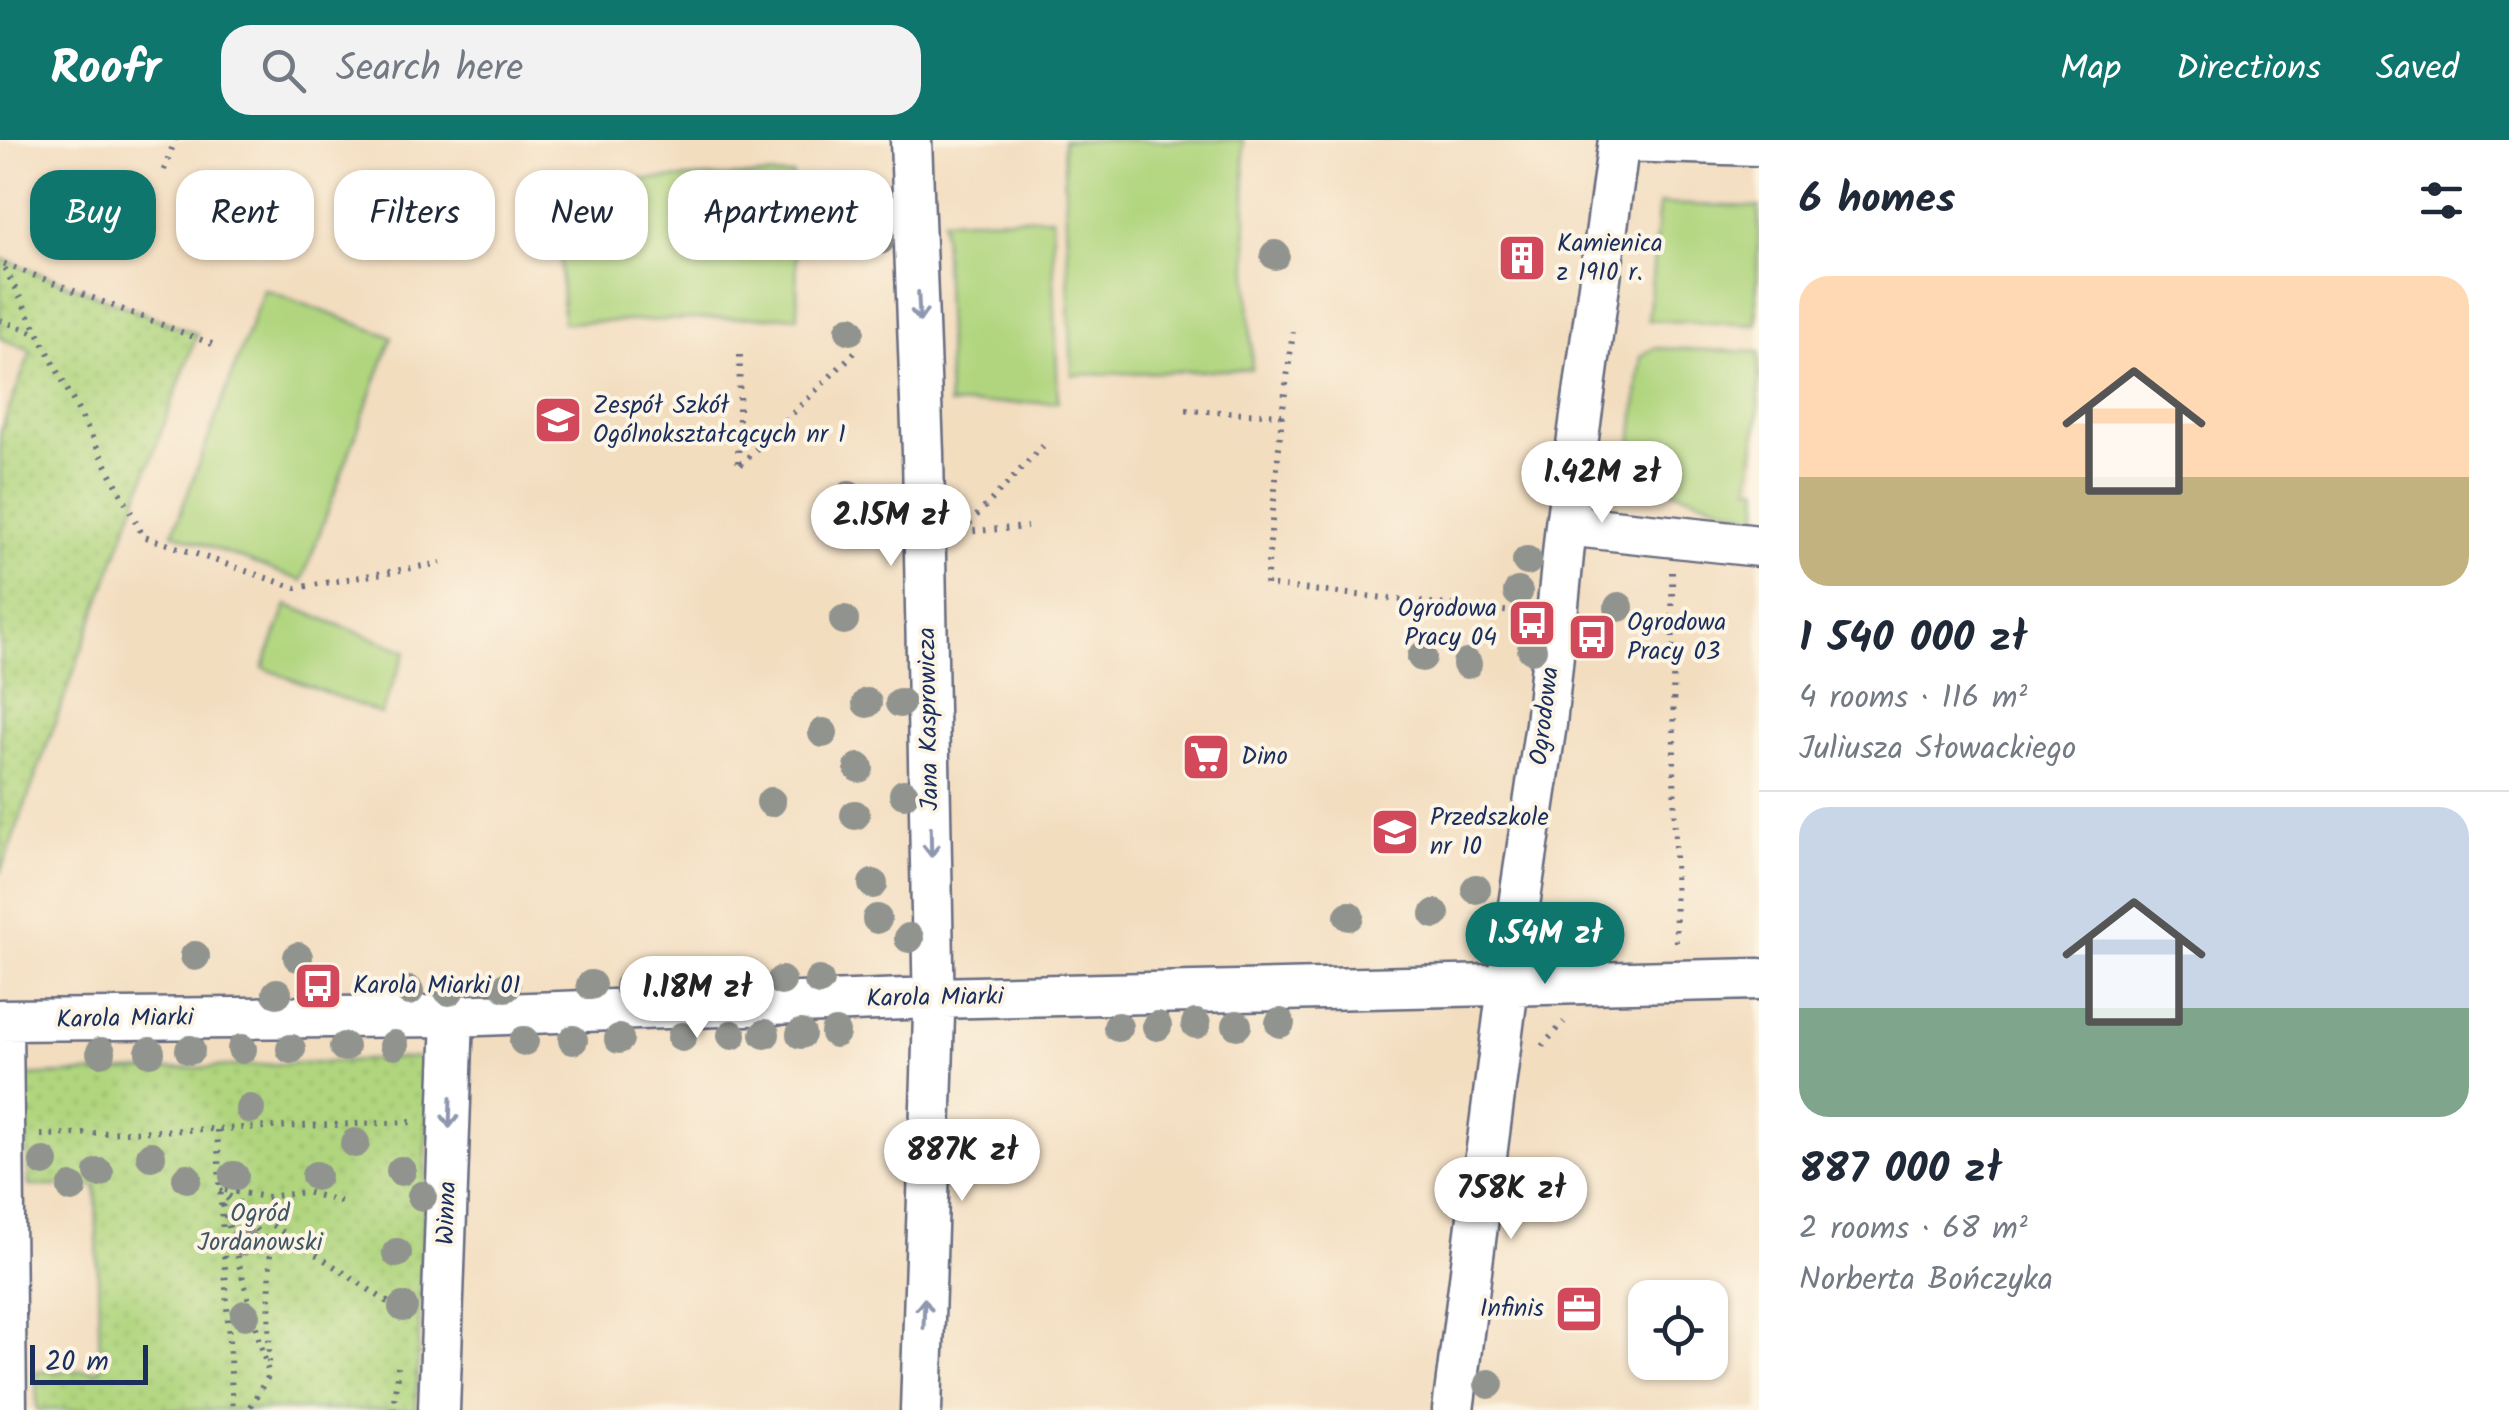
<!DOCTYPE html>
<html lang="en">
<head>
<meta charset="utf-8">
<style>
  body { margin:0; font-family:Kalam,sans-serif; background:#f2f2f3; color:#1f2937; height:100vh; display:flex; flex-direction:column; font-size:38px; white-space:nowrap }
  * { box-sizing:border-box; margin:0 }
  p { font-size:32px; color:#747a83 }
  .icon { flex:none; width:55px; height:55px; fill:none; stroke:currentColor; stroke-width:2; stroke-linecap:round; stroke-linejoin:round }
  .map { position:relative; flex:1; overflow:hidden }
  .sheet { display:flex; flex-direction:column; background:#fff; width:750px }
  .sheet>* { flex:none }
  .top-card { position:absolute; left:30px; top:30px; width:950px; height:90px; display:flex; gap:20px }
  .controls { position:absolute; left:1628px; top:1140px; display:grid; gap:20px }
  .controls a { display:grid; place-items:center; width:100px; height:100px; border-radius:20px; background:#fff; box-shadow:0 2px 8px #0004; font-size:50px }
  .scale { position:absolute; left:30px; bottom:25px; width:118px; box-sizing:border-box; padding-left:10px; border:5px solid #1b2f5e; border-top:0; font-size:28px; line-height:35px; white-space:nowrap; color:#1b2f5e; -webkit-text-stroke:8px #fcf5e5; paint-order:stroke }
  .price { position:absolute; translate:-50% -85px; padding:0 22px; border-radius:35px; background:#fff; color:#222; font-size:32px; line-height:65px; filter:drop-shadow(0 2px 5px #0008) }
  .price::after { content:''; position:absolute; left:50%; top:60px; width:30px; height:22px; margin-left:-15px; background:inherit; clip-path:polygon(0 0,100% 0,50% 100%) }
  .price.on { background:#0f766e; color:#fff }
  ul { padding:0; list-style:none }
  li { display:grid; align-content:center; gap:20px; height:530px; padding:0 40px }
  li+li { border-top:2px solid #e0e1e3 }
  li span { display:grid; place-items:center; height:310px; border-radius:30px; color:#555 }
  li>.icon { margin-inline-start:auto }
  span .icon { width:180px; height:180px; fill:#fffc; stroke-width:1 }
  li b { font-size:42px }
  h2 { display:flex; justify-content:space-between; align-items:center; height:120px; padding:0 40px; font-size:42px }
  .chip { padding:0 35px; border-radius:30px; background:#fff; box-shadow:0 2px 8px #0004; font-size:35px; line-height:90px }
  .chip.on { background:#0f766e; color:#fff }
  header { display:flex; align-items:center; gap:60px; box-sizing:border-box; height:140px; padding:0 50px; background:#0f766e; color:#fff }
  header strong { font-size:48px }
  nav { display:flex; gap:55px; margin-inline-start:auto; font-size:35px }
  .search { width:700px; height:90px; background:#f2f2f3; display:flex; align-items:center; gap:25px; box-sizing:border-box; padding:0 35px; border-radius:30px; color:#747a83; font-size:38px }
  main { display:flex; flex:1; min-height:0 }
  .map>svg:first-child { display:block }
  .grass { fill:#b0d57e; stroke:#66826e; stroke-width:2.5 }
  .park { fill:url(#park-dots); stroke:#66826e; stroke-width:2.5 }
  .lines { fill:none; stroke-linecap:round; stroke-linejoin:round }
  .street-casing { stroke:#676c80; stroke-width:45 }
  .path { stroke:#676c80; stroke-width:6; stroke-dasharray:2.5 8; stroke-linecap:butt }
  .street { stroke:#fff; stroke-width:40 }
  .tree { fill:#91948e }
  .oneway { stroke:#8d97ae }
  .labels { text-anchor:middle; dominant-baseline:central; stroke-width:8; stroke-linejoin:round; paint-order:stroke }
  .poi-label { font-size:25px; fill:#1b2f5e; stroke:#fcf5e5; text-anchor:start }
  .street-label { font-size:25px; fill:#1b2f5e; stroke:#fcf5e5 }
  .park-label { font-size:25px; fill:#405866; stroke:#fcf5e5 }
</style>
</head>
<body>
<header>
<strong>Roofr</strong>
<div class="search"><svg class="icon" aria-label="search" viewBox="0 0 24 24"><circle cx="10" cy="10" r="6"/><path d="M15 15l6 6"/></svg>Search here</div>
<nav><a>Map</a><a>Directions</a><a>Saved</a></nav>
</header>
<main>
<div class="map">
<svg width="1759" height="1270" viewBox="0 0 1759 1270">
  <defs>
    <pattern id="park-dots" width="8" height="8" patternUnits="userSpaceOnUse" patternTransform="scale(2.5)"><rect width="8" height="8" fill="#b0d57e"/><path d="M2 2h.1M6 6h.1" fill="none" stroke="#97b76f" stroke-width="1.8" stroke-linecap="round"/></pattern>
  </defs>
  <rect width="100%" height="100%" fill="#fcf5e5"/>
  <filter id="ink" filterUnits="userSpaceOnUse"><feTurbulence type="fractalNoise" baseFrequency=".01" numOctaves="2"/><feDisplacementMap in="SourceGraphic" scale="20" xChannelSelector="R" yChannelSelector="G"/><feConvolveMatrix kernelMatrix="1 2 1 2 8 2 1 2 1" color-interpolation-filters="sRGB"/></filter>
  <filter id="wash" filterUnits="userSpaceOnUse"><feTurbulence type="fractalNoise" baseFrequency=".0048" numOctaves="4" result="noise"/><feDisplacementMap in="SourceGraphic" scale="40" xChannelSelector="R" yChannelSelector="G"/><feGaussianBlur stdDeviation="2.25" result="paint"/><feColorMatrix in="noise" values="0 0 0 0 0 0 0 0 0 0 0 0 0 0 0 0 0 1.4 0 .05"/><feComposite in="paint" operator="in"/></filter>
  <g filter="url(#wash)">
    <rect width="100%" height="100%" fill="#f3ddbf"/>
    <path class="grass" d="M 1063,0 L 1243,0 L 1252,229 L 1072,235 Z
      M 793,35 L 798,176 L 563,183 L 558,42 Z
      M 1659,64 L 1759,67 L 1756,185 L 1648,180 Z
      M 1052,77 L 1058,262 L 949,265 L 943,80 Z
      M 264,149 L 392,197 L 302,441 L 173,393 Z
      M 1654,208 L 1759,212 L 1759,265 L 1750,346 L 1759,348 L 1759,378 L 1629,336 L 1641,216 Z
      M 287,465 L 406,511 L 381,574 L 263,528 Z"/>
    <path class="park" d="M 0,118 L 197,194 L 0,734 L 0,293 L 31,211 L 0,198 Z
      M 430,917 L 416,1270 L 37,1270 L 36,1232 L 100,1230 L 96,1046 L 29,1046 L 23,936 Z"/>
  </g>
  <g filter="url(#ink)">
    <g class="lines">
      <g class="street-casing">
        <path id="street" d="M 911,0 L 923,313 L 934,875 L 921,1270
          M 1619,1 L 1759,5
          M 1566,385 L 1759,406
          M 0,880 L 453,876 L 933,858 L 1759,839
          M 2,881 L 6,1270
          M 439,1270 L 453,876
          M 1453,1270 L 1516,785 L 1546,584 L 1566,385 L 1619,0"/>
      </g>
      <path class="path" d="M 164,30 L 175,0
        M 0,180 L 38,194
        M 212,204 L 2,123 L 143,396 L 296,448 L 441,423
        M 740,215 L 738,327 L 857,210
        M 1186,270 L 1282,275 L 1293,192
        M 1282,275 L 1266,445 L 1522,473
        M 962,391 L 1043,306
        M 963,392 L 1027,387
        M 1672,432 L 1676,805
        M 1569,806 L 1570,782
        M 1542,906 L 1564,882
        M 217,990 L 233,1270
        M 41,995 L 414,982
        M 220,1050 L 404,1173
        M 225,1050 L 266,1057 L 305,1052 L 346,1063
        M 227,1058 L 270,1105 L 269,1224
        M 223,1065 L 269,1235 L 248,1270
        M 393,1270 L 398,1227"/>
      <use href="#street" class="street"/>
    </g>
    <g class="tree">
      <circle cx="880" cy="100" r="15"/>
      <circle cx="1275" cy="115" r="15"/>
      <circle cx="850" cy="190" r="15"/>
      <circle cx="849" cy="356" r="15"/>
      <circle cx="892" cy="375" r="15"/>
      <circle cx="856" cy="388" r="15"/>
      <circle cx="1527" cy="421" r="15"/>
      <circle cx="1518" cy="452" r="15"/>
      <circle cx="1619" cy="467" r="15"/>
      <circle cx="844" cy="480" r="15"/>
      <circle cx="1532" cy="509" r="15"/>
      <circle cx="1422" cy="517" r="15"/>
      <circle cx="1467" cy="524" r="15"/>
      <circle cx="867" cy="563" r="15"/>
      <circle cx="900" cy="563" r="15"/>
      <circle cx="823" cy="593" r="15"/>
      <circle cx="859" cy="628" r="15"/>
      <circle cx="904" cy="654" r="15"/>
      <circle cx="771" cy="662" r="15"/>
      <circle cx="855" cy="675" r="15"/>
      <circle cx="873" cy="744" r="15"/>
      <circle cx="1476" cy="749" r="15"/>
      <circle cx="1435" cy="774" r="15"/>
      <circle cx="1349" cy="776" r="15"/>
      <circle cx="877" cy="779" r="15"/>
      <circle cx="909" cy="798" r="15"/>
      <circle cx="195" cy="816" r="15"/>
      <circle cx="298" cy="817" r="15"/>
      <circle cx="781" cy="841" r="15"/>
      <circle cx="819" cy="841" r="15"/>
      <circle cx="734" cy="842" r="15"/>
      <circle cx="700" cy="844" r="15"/>
      <circle cx="591" cy="845" r="15"/>
      <circle cx="662" cy="845" r="15"/>
      <circle cx="629" cy="846" r="15"/>
      <circle cx="506" cy="847" r="15"/>
      <circle cx="409" cy="851" r="15"/>
      <circle cx="449" cy="851" r="15"/>
      <circle cx="277" cy="853" r="15"/>
      <circle cx="1280" cy="883" r="15"/>
      <circle cx="1196" cy="884" r="15"/>
      <circle cx="1237" cy="885" r="15"/>
      <circle cx="1157" cy="886" r="15"/>
      <circle cx="1118" cy="887" r="15"/>
      <circle cx="835" cy="893" r="15"/>
      <circle cx="765" cy="894" r="15"/>
      <circle cx="801" cy="894" r="15"/>
      <circle cx="732" cy="895" r="15"/>
      <circle cx="682" cy="897" r="15"/>
      <circle cx="619" cy="899" r="15"/>
      <circle cx="573" cy="900" r="15"/>
      <circle cx="524" cy="901" r="15"/>
      <circle cx="394" cy="905" r="15"/>
      <circle cx="344" cy="907" r="15"/>
      <circle cx="242" cy="909" r="15"/>
      <circle cx="291" cy="909" r="15"/>
      <circle cx="190" cy="910" r="15"/>
      <circle cx="101" cy="912" r="15"/>
      <circle cx="150" cy="912" r="15"/>
      <circle cx="250" cy="969" r="15"/>
      <circle cx="355" cy="1003" r="15"/>
      <circle cx="151" cy="1016" r="15"/>
      <circle cx="44" cy="1022" r="15"/>
      <circle cx="401" cy="1031" r="15"/>
      <circle cx="99" cy="1033" r="15"/>
      <circle cx="234" cy="1036" r="15"/>
      <circle cx="316" cy="1036" r="15"/>
      <circle cx="187" cy="1038" r="15"/>
      <circle cx="72" cy="1048" r="15"/>
      <circle cx="422" cy="1056" r="15"/>
      <circle cx="243" cy="1101" r="15"/>
      <circle cx="397" cy="1113" r="15"/>
      <circle cx="403" cy="1167" r="15"/>
      <circle cx="245" cy="1175" r="15"/>
      <circle cx="1489" cy="1244" r="15"/>
    </g>
    <defs><path id="oneway-shaft" d="M-6 0H5M1.5-3L5.5 0L1.5 3" fill="none" stroke-width="1.6" stroke-linecap="round" stroke-linejoin="round" transform="scale(2.5)"/></defs>
    <g class="oneway">
      <use href="#oneway-shaft" transform="translate(919 167) rotate(87)"/>
      <use href="#oneway-shaft" transform="translate(931 702) rotate(89)"/>
      <use href="#oneway-shaft" transform="translate(450 973) rotate(92)"/>
      <use href="#oneway-shaft" transform="translate(924 1173) rotate(-88)"/>
    </g>
  </g>
  <defs>
    <g id="building-square" transform="scale(2.5)"><rect x="-9" y="-9" width="18" height="18" rx="4" fill="#d1495b" stroke="#fcf5e5"/><path d="M-4-6H4V6H1V3H-1V6H-4ZM-2.5-4.3h1.7v1.8h-1.7ZM.8-4.3h1.7v1.8H.8ZM-2.5-1h1.7V.8h-1.7ZM.8-1h1.7V.8H.8Z" fill="#fff"/></g>
    <g id="school-square" transform="scale(2.5)"><rect x="-9" y="-9" width="18" height="18" rx="4" fill="#d1495b" stroke="#fcf5e5"/><path d="M0-5L7-2L0 1L-7-2ZM-4 1L0 2.5L4 1V4Q0 6-4 4Z" fill="#fff"/></g>
    <g id="bus-square" transform="scale(2.5)"><rect x="-9" y="-9" width="18" height="18" rx="4" fill="#d1495b" stroke="#fcf5e5"/><path d="M-5-6H5V4H4V6H2V4H-2V6H-4V4H-5ZM-3.5-4V0h7V-4ZM-3.5 1.2v1.5H-2V1.2ZM2 1.2v1.5H3.5V1.2Z" fill="#fff"/></g>
    <g id="supermarket-square" transform="scale(2.5)"><rect x="-9" y="-9" width="18" height="18" rx="4" fill="#d1495b" stroke="#fcf5e5"/><path d="M-6-5.5h2.5l.6 2H6L4.5 2H-2.5L-4.4-4H-6ZM-1.5 3.2a1.3 1.3 0 1 0 .1 0ZM3 3.2a1.3 1.3 0 1 0 .1 0Z" fill="#fff"/></g>
    <g id="office-square" transform="scale(2.5)"><rect x="-9" y="-9" width="18" height="18" rx="4" fill="#d1495b" stroke="#fcf5e5"/><path d="M-6-3h4V-5.5h4V-3h4V5H-6ZM-1-4.5V-3h2v-1.5ZM-6 0V1H6V0Z" fill="#fff"/></g>
  </defs>
  <g fill-rule="evenodd">
    <use href="#building-square" x="1522" y="118"/>
    <use href="#school-square" x="558" y="280"/>
    <use href="#bus-square" x="1532" y="483"/>
    <use href="#bus-square" x="1592" y="497"/>
    <use href="#supermarket-square" x="1206" y="617"/>
    <use href="#school-square" x="1395" y="692"/>
    <use href="#bus-square" x="318" y="846"/>
    <use href="#office-square" x="1579" y="1169"/>
  </g>
  <g class="labels">
    <g class="poi-label">
      <text x="1557" y="104">Kamienica<tspan x="1557" dy="29">z 1910 r.</tspan></text>
      <text x="593" y="266">Zespół Szkół<tspan x="593" dy="29">Ogólnokształcących nr 1</tspan></text>
      <text x="1497" y="469" text-anchor="end">Ogrodowa<tspan x="1497" dy="29">Pracy 04</tspan></text>
      <text x="1627" y="483">Ogrodowa<tspan x="1627" dy="29">Pracy 03</tspan></text>
      <text x="1241" y="617">Dino</text>
      <text x="1430" y="678">Przedszkole<tspan x="1430" dy="29">nr 10</tspan></text>
      <text x="353" y="846">Karola Miarki 01</text>
      <text x="1544" y="1169" text-anchor="end">Infinis</text>
    </g>
    <g class="street-label">
      <text transform="translate(1545 576) rotate(-83)">Ogrodowa</text>
      <text transform="translate(929 579) rotate(-91)">Jana Kasprowicza</text>
      <text transform="translate(935 858) rotate(-1)">Karola Miarki</text>
      <text transform="translate(125 879) rotate(-1)">Karola Miarki</text>
      <text transform="translate(447 1073) rotate(-88)">Winna</text>
    </g>
    <g class="park-label">
      <text x="260" y="1074">Ogród<tspan x="260" dy="29">Jordanowski</tspan></text>
    </g>
  </g>
</svg>
<div class="controls">
<a><svg class="icon" aria-label="locate" viewBox="0 0 24 24"><circle cx="12" cy="12" r="6"/><path d="M12 2v4M12 18v4M2 12h4M18 12h4"/></svg></a>
</div>
<div class="scale">20 m</div>
<b class="price" style="left:1602px;top:386px">1.42M zł</b>
<b class="price" style="left:891px;top:429px">2.15M zł</b>
<b class="price on" style="left:1545px;top:847px">1.54M zł</b>
<b class="price" style="left:697px;top:901px">1.18M zł</b>
<b class="price" style="left:962px;top:1064px">887K zł</b>
<b class="price" style="left:1511px;top:1102px">758K zł</b>
<div class="top-card">
<a class="chip on">Buy</a>
<a class="chip">Rent</a>
<a class="chip">Filters</a>
<a class="chip">New</a>
<a class="chip">Apartment</a>
</div>
</div>
<section class="sheet">
<h2>6 homes<svg class="icon" aria-label="filters" viewBox="0 0 24 24"><path d="M4 7h16M4 17h16"/><circle cx="9" cy="7" r="2"/><circle cx="15" cy="17" r="2"/></svg></h2>
<ul>
<li><span style="background:linear-gradient(#ffd9b3 65%,#c2b280 0)"><svg class="icon" aria-label="home" viewBox="0 0 24 24"><path d="M3 11l9-7 9 7M6 9v11h12V9"/></svg></span><div><b>1 540 000 zł</b><p>4 rooms · 116 m²</p><p>Juliusza Słowackiego</p></div></li>
<li><span style="background:linear-gradient(#c9d6e8 65%,#7fa58c 0)"><svg class="icon" aria-label="home" viewBox="0 0 24 24"><path d="M3 11l9-7 9 7M6 9v11h12V9"/></svg></span><div><b>887 000 zł</b><p>2 rooms · 68 m²</p><p>Norberta Bończyka</p></div></li>
</ul>
</section>
</main>
</body>
</html>
